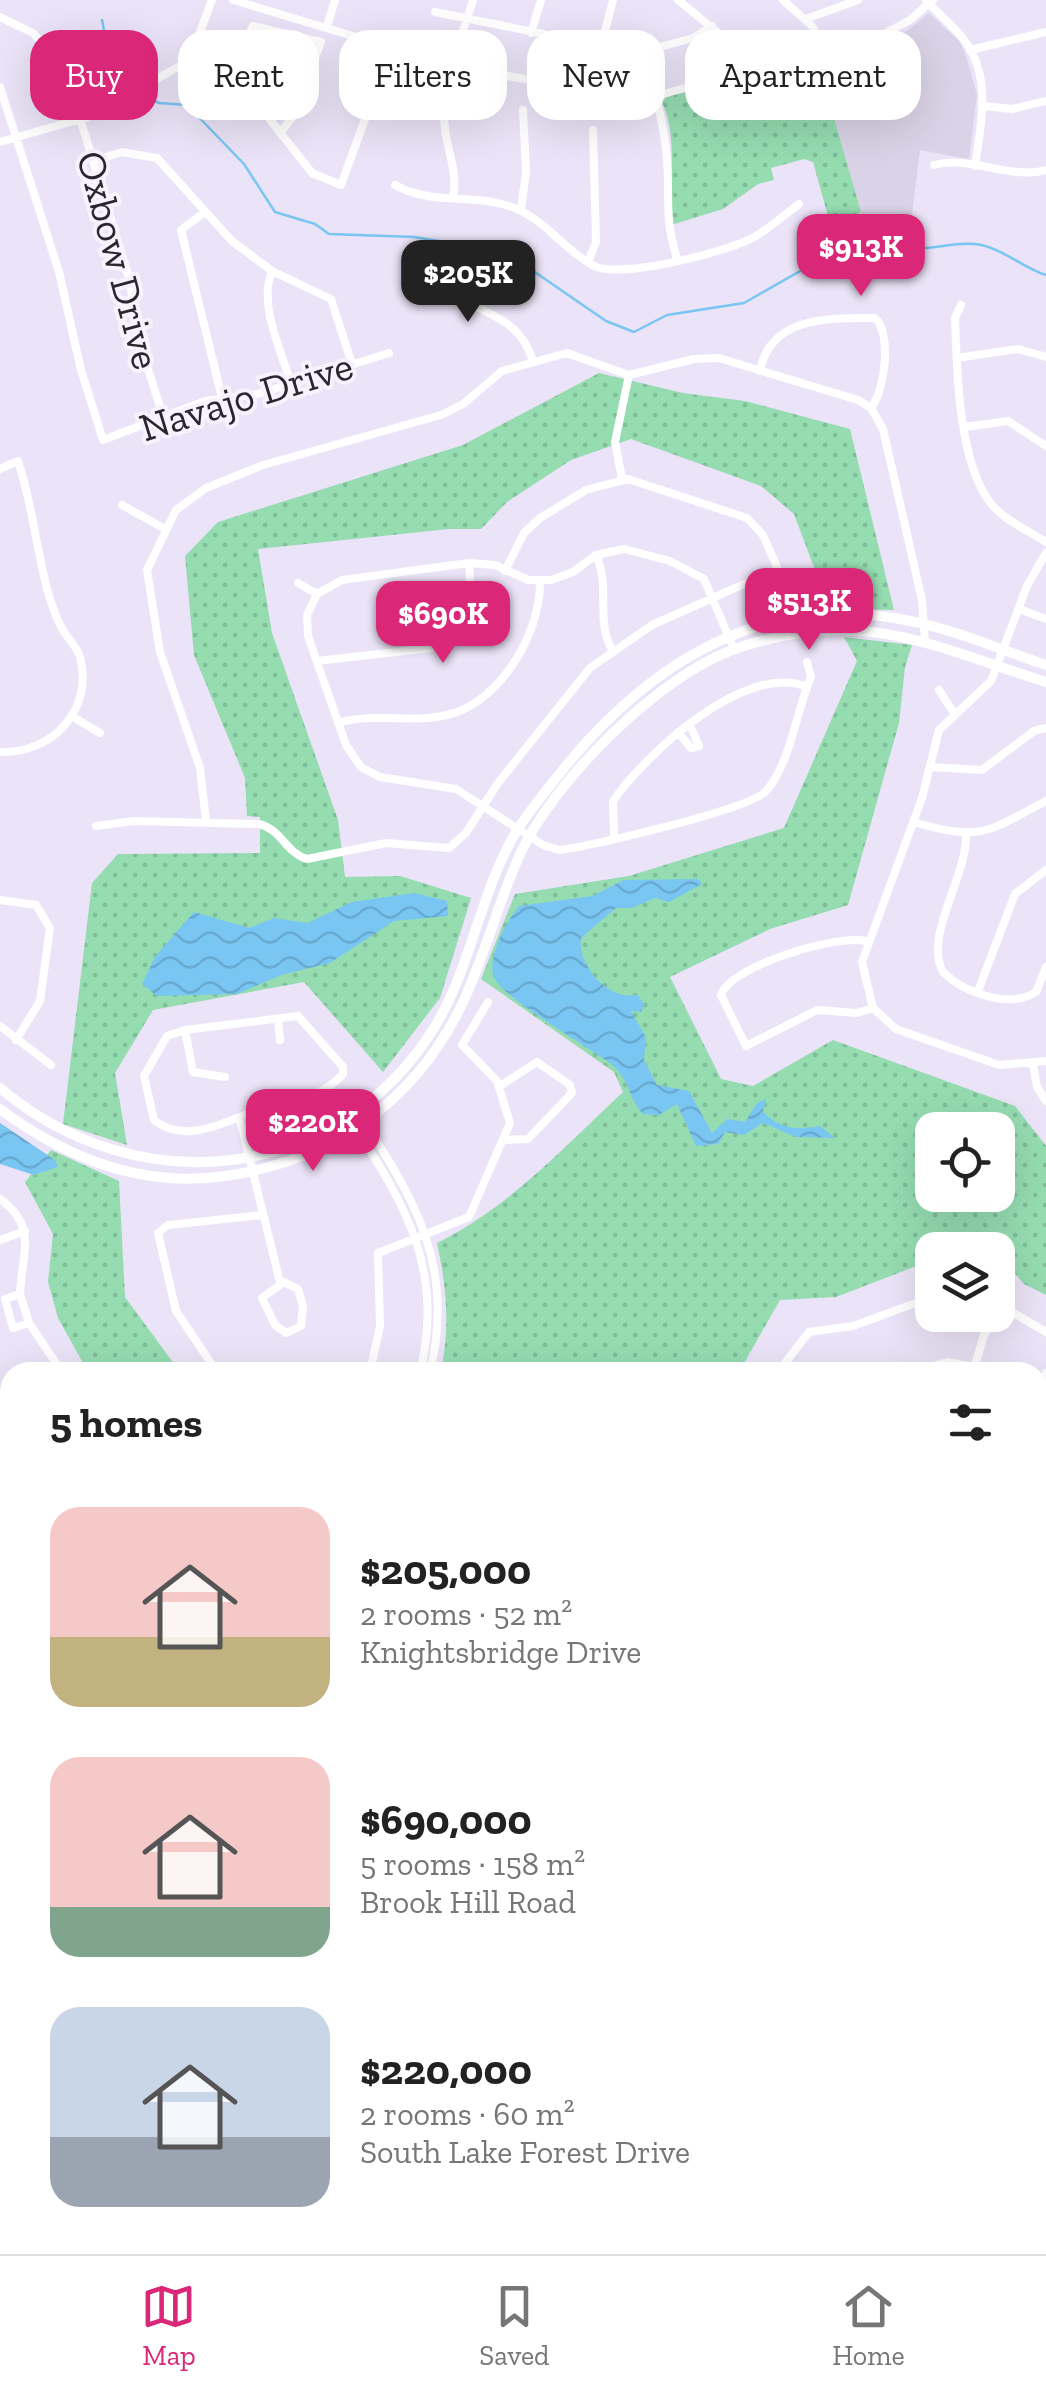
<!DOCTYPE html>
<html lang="en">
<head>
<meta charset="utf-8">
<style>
  body { margin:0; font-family:"Zilla Slab",serif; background:#f6f6f6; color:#222; height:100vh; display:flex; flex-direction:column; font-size:38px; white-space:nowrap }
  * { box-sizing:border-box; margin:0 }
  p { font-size:32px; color:#767676 }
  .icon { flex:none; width:55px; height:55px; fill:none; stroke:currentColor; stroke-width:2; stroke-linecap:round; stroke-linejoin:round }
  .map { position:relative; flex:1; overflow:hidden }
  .panel { position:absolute; left:0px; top:1362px; width:1048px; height:892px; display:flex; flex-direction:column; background:#fff; border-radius:30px 30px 0 0; box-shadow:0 10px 40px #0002 }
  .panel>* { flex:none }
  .top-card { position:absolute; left:30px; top:30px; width:988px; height:90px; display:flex; gap:20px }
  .buttons { position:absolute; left:915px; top:1112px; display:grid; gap:20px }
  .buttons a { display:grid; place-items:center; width:100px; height:100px; border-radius:20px; background:#fff; box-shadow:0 10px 40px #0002; font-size:50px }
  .price { position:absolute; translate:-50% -85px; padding:0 22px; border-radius:20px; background:#db2777; color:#fff; font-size:32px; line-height:65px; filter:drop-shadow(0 2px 5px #0008) }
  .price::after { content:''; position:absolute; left:50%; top:60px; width:30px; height:22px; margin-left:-15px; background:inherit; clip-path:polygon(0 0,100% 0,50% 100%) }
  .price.on { background:#222; color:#fff }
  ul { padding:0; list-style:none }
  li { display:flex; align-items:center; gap:30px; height:250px; padding:0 50px }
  li span { display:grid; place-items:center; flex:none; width:280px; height:200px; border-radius:30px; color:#555 }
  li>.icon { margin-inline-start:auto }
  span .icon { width:120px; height:120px; fill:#fffc; stroke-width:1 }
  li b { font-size:42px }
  h2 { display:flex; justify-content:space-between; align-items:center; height:120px; padding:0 50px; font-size:42px }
  .pill { padding:0 35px; border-radius:30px; background:#fff; box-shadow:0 10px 40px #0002; font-size:35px; line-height:90px }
  .pill.on { background:#db2777; color:#fff }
  .tab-bar { display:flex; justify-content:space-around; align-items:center; height:140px; border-top:2px solid #e0e0e0; background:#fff; font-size:28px; color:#767676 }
  .tab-bar a { display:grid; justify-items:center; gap:5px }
  .tab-bar .on { color:#db2777 }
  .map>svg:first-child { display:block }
  .education { fill:#dad2e6 }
  .green { fill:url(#green-dots); fill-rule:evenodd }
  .water { fill:url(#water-waves) }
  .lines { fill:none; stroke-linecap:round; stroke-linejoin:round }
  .stream { stroke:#79c6f3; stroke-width:2.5 }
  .minor { stroke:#fff; stroke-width:8 }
  .major { stroke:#fff; stroke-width:10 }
  .labels { text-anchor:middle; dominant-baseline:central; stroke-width:8; stroke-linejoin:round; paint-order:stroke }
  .street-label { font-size:40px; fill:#29262d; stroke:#f7f2fe }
</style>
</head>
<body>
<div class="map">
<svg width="1046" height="2254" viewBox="0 0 1046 2254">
  <defs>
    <pattern id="green-dots" width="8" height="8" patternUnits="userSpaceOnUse" patternTransform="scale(2.5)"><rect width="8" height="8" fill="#95dcb1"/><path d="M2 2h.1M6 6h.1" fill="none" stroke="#80bd99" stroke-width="1.8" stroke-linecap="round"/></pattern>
    <pattern id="water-waves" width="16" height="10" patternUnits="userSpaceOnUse" patternTransform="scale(2.5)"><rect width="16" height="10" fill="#79c6f3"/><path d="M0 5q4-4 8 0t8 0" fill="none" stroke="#69aad1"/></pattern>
  </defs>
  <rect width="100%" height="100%" fill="#ebe3f7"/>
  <path class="education" d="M 929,13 L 959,41 L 965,53 L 977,95 L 969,159 L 920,150 L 911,223 L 862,215 L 819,65 L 861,55 L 897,39 Z"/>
  <path class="green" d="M 819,65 L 861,212 L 831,227 L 813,162 L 804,159 L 771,168 L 774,180 L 758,184 L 723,209 L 671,225 C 668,185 679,139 662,102 L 668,95 L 723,80 L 771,80 Z
    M 599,373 L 683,393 L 745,401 L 850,429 L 894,610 L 815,608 L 824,594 L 794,514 L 761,486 L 631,439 L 571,460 L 507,502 L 481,529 L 449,529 L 258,549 L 272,633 L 338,820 L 345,877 L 400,876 L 471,898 L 440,998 L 383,1072 L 304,982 L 153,1010 L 115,1073 L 127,1145 L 63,1124 L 92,883 L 118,854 L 260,853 L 260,817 L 247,816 L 245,778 L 194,655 L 185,556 L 218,522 L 463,445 Z
    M 844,637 L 912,645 L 905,667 L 899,723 L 848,905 L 770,929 L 670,977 L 721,1079 L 753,1086 L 833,1040 L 1015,1106 L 1046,1146 L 1046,1295 L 1024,1284 L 986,1239 L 957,1250 L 932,1250 L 932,1260 L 836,1297 L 780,1300 L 739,1372 L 441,1372 C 450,1325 447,1290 437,1243 C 509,1208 565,1146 623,1092 L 614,1072 L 481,979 L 515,894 L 629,876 L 784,828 L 857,661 ZM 932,1130 L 998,1130 L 998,1195 L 932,1195 Z
    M 51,1150 L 119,1181 L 125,1297 L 180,1372 L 88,1372 L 58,1318 L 48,1282 L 53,1234 L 25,1182 Z
    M 1038,1980 L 1046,1983 L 1046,2086 L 1038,2089 Z
    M 680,2245 L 872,2245 L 856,2254 L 678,2254 Z"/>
  <path class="water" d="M 624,880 L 698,879 L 702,884 L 669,902 L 655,898 L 632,908 L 616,908 L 581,938 C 576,964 611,1004 637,994 L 644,1004 L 641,1012 L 631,1011 L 646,1037 L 644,1060 L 657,1085 L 689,1091 L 712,1133 L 727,1119 L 745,1122 L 757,1103 L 766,1099 L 763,1112 C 782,1130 796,1130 820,1126 L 835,1138 L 796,1137 L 763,1123 L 744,1135 L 725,1132 L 718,1144 L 696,1146 L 677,1104 L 659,1115 L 643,1114 C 628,1099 630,1078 611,1064 C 589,1047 501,997 494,977 C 486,958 508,919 519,906 L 592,896 Z
    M 414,893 L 447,901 L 448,916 L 394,921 L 330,963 L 281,975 L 237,994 L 157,996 L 142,984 L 155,957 L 194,912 L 249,928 L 274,918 L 307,923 L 352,902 Z
    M 0,1123 L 55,1160 L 58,1167 L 34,1175 L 0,1164 Z"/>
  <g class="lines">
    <path class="stream" d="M 102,20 C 107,43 109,77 130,89
      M 138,93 L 159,103 L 187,105 L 244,164 L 275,212 L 315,224 L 329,234 L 414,237 L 493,250 L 513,257 L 606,321 L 634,332 L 667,315 L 744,303 L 809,266 L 851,270 L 892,241 C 922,257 944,241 975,244 C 1002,247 1022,268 1046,275"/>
    <path class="minor" d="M 233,0 L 456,67 L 542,82 L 613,108 L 714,80 L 777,74 L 856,49 L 910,20 L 933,0
      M 678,0 L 738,49
      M 783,0 L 813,27 L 825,59
      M 926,0 C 938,14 954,26 965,41 C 992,78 981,125 975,166
      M 435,12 L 544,34 L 616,59 L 693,38 L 712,26
      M 0,17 L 33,33 L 54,57 L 71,89 L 129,278 L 141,347 L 163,416
      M 806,19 L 858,0
      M 327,26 L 335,0
      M 531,33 L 541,0
      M 970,50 L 1046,32
      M 644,51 C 653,87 664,122 667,159 C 670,201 664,215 677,259
      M 192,53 L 268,117 L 312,173 L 341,185 L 391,48
      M 599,54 L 613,0
      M 227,79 L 253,26 L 321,42 L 292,118 L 280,133
      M 0,87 L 59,272 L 81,370 L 103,440 L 205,401 L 258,394 L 389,353
      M 984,106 L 1012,109 L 1046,101
      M 0,142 L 88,117 L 180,66 L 192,53 L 212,0
      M 93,161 L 122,152 L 157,158 L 232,241 L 272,271 L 331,299 L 352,364
      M 934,165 C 971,155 1008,180 1046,170
      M 395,185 C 433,207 482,191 521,211 C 548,224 567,252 594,266 C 621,279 729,252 756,236 C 771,227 784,215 799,204
      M 453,198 C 459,167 443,144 444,114 C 444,80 463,33 473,0
      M 521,210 L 526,172 L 523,110
      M 205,212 L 181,230 L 222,398
      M 588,262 L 596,242 L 593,130
      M 272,271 C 258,305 281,349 291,384
      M 424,277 C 460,310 519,308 533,362
      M 961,305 L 955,318 C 957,370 958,458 989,501 C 1002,519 1027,530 1046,542
      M 957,358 L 1018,349 L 1046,357
      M 760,371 C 770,316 830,318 875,318 C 892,333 885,391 871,408
      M 965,427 L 1008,421 L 1046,446
      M 0,469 L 18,461 C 32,503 36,546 47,589 C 51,603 56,619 64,632 C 69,640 78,648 80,657 C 94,711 51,754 0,752
      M 622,479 L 615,442 L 629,375
      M 122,505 L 165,529
      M 1046,553 L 1027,586 L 991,681 L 939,730 L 922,798 L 862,962 L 873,1008 L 896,1029 L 999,1065 L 1046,1061
      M 596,555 C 611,588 595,619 612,650
      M 298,583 L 317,594
      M 1019,609 L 1046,619
      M 734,649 L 704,579 L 670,561 L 624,549 L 596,555 L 573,572 L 551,580 L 528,580 L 495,565 L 469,563 L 342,580 L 317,594 L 307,615 L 308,636 L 346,745 L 361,767 L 380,777 L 456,789 L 543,845 L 559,850 C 589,847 751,809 766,791 C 791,763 796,711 811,677 L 807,662
      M 317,661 L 440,647 C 471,625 472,598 469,563
      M 939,690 L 954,713
      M 73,717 L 100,733
      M 338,723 C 375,712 411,724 447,715 C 500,703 541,633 540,581
      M 678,732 L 691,748 L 699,746 L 690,725
      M 930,767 L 982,770 L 1034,731 L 1046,728
      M 206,821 L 200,768 L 160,652 L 147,570 L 176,510 L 206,488 L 263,465 L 441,415 L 463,404 L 502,371 L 567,353 L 629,375 L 694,359 L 719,358 L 858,400 L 871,408 L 883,429 L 922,600 L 925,640
      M 913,822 C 984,842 986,832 1046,801
      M 96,826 L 133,821 L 259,824 C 281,829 286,853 307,859 L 386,843 L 449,848 L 466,833 L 498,783 L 590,668 L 652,625 L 778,569 L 763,535 L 747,518 L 628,479 L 586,490 L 540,518 L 524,533 L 505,571
      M 966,833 C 968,876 923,936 943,972 C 964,993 1010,1009 1036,992 L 1046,967
      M 614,836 L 613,801 C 645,755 745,661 807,687
      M 0,900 L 36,905 L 50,928 L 40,1001 L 16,1040
      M 866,941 C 837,934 730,966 721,995 L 746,1046 L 817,1010 L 857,1013 L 873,1008
      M 978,991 L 1015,894 L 1046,870
      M 298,1016 L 343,1067 L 343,1074 C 320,1100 295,1097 265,1107 C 232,1118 187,1147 154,1120 L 144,1076 L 167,1036 L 185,1030 Z
      M 278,1019 L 280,1040
      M 0,1026 L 51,1065
      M 185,1030 L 193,1072 L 225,1077
      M 1033,1064 L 1037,1087 L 1046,1101
      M 500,1086 L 537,1062 L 570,1085 L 572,1093 L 528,1139 L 505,1140
      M 356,1111 C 414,1195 456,1267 430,1372
      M 240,1120 L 280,1282
      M 353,1124 C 406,1205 445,1272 420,1372
      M 0,1199 C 39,1226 21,1256 20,1294 L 5,1299 L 13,1328 L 29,1323 L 62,1372
      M 0,1240 L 25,1231
      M 284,1282 L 298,1289 L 303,1306 L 301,1326 L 286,1333 L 275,1325 L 262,1298 Z
      M 20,1294 L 29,1323
      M 998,1304 L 1046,1332
      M 217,1372 L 176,1311 L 158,1233 L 168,1225 L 263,1215
      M 370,1372 L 380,1326 L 378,1253 L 469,1217 L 510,1123 L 497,1081 L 462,1045 L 488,1002
      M 778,1372 L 809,1332 L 853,1326 L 932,1297
      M 911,1372 L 947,1362 L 974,1367
      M 973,1372 L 984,1335 L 997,1315
      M 1042,1392 L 1046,1373
      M 1038,1462 L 1046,1463
      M 0,1500 L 5,1503 L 10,1519
      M 1038,1526 L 1046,1527
      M 0,1634 L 10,1632
      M 1038,1636 L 1046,1630
      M 0,1721 L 10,1727
      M 1038,1751 L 1046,1753
      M 0,1786 L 10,1795
      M 1038,1870 L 1046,1870
      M 1038,1947 L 1046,1949
      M 0,1959 L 10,1947
      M 0,2027 L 10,2046
      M 0,2081 L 10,2073
      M 0,2147 L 5,2162 L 10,2163
      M 1038,2212 L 1046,2213
      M 321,2245 L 323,2254
      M 392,2245 L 424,2254
      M 924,2245 L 929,2254
      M 67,2254 L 77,2245
      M 355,2254 L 384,2245
      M 454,2254 L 479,2245
      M 518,2254 L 520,2245
      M 528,2254 L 530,2245
      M 908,2254 L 919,2245"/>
    <path class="major" d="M 0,1088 C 137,1203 336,1185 434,1028 C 470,970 479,899 512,839 C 525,815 544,794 561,772 C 645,668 754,595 894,618 C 947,626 996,648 1046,665
      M 0,1109 C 66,1158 142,1188 225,1176 C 333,1161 418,1099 464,1000 C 486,952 499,900 521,852 C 556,779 660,674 738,648 C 862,606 931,646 1046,682
      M 1038,1688 L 1046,1690
      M 1038,1704 L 1046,1705
      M 0,1872 L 10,1861
      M 0,1893 L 10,1882"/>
  </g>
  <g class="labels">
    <g class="street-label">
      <text transform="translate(119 260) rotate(75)">Oxbow Drive</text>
      <text transform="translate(246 396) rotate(-17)">Navajo Drive</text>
    </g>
  </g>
</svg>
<div class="buttons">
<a><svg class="icon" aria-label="locate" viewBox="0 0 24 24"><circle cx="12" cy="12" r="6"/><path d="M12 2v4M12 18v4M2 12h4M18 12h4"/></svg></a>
<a><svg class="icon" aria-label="layers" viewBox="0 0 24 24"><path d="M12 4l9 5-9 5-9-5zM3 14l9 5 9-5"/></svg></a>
</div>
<b class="price" style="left:861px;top:299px">$913K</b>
<b class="price on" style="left:468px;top:325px">$205K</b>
<b class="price" style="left:809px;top:653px">$513K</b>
<b class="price" style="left:443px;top:666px">$690K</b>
<b class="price" style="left:313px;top:1174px">$220K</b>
<div class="top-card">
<a class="pill on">Buy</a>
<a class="pill">Rent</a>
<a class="pill">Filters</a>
<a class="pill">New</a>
<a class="pill">Apartment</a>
</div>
<section class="panel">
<h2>5 homes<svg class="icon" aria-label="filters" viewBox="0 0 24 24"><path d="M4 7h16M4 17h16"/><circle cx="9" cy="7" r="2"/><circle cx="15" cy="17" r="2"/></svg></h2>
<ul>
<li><span style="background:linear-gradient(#f6c9c9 65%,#c2b280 0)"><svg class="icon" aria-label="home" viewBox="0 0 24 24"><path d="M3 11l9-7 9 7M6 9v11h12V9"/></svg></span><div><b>$205,000</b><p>2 rooms · 52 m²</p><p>Knightsbridge Drive</p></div></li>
<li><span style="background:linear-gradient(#f6c9c9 75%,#7fa58c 0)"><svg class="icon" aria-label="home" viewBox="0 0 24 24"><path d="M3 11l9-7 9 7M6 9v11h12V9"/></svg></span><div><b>$690,000</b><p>5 rooms · 158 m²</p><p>Brook Hill Road</p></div></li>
<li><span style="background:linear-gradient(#c9d6e8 65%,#9aa5b1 0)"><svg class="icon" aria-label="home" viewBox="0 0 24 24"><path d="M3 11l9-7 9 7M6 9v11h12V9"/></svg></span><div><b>$220,000</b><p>2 rooms · 60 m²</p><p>South Lake Forest Drive</p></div></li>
</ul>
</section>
</div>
<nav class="tab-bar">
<a class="on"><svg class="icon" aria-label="map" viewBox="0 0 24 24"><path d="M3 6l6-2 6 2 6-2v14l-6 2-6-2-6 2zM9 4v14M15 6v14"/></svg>Map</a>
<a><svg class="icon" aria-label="saved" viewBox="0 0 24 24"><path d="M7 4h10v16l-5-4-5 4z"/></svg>Saved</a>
<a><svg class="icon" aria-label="home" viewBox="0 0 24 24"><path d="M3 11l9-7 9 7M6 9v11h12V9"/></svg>Home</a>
</nav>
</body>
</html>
